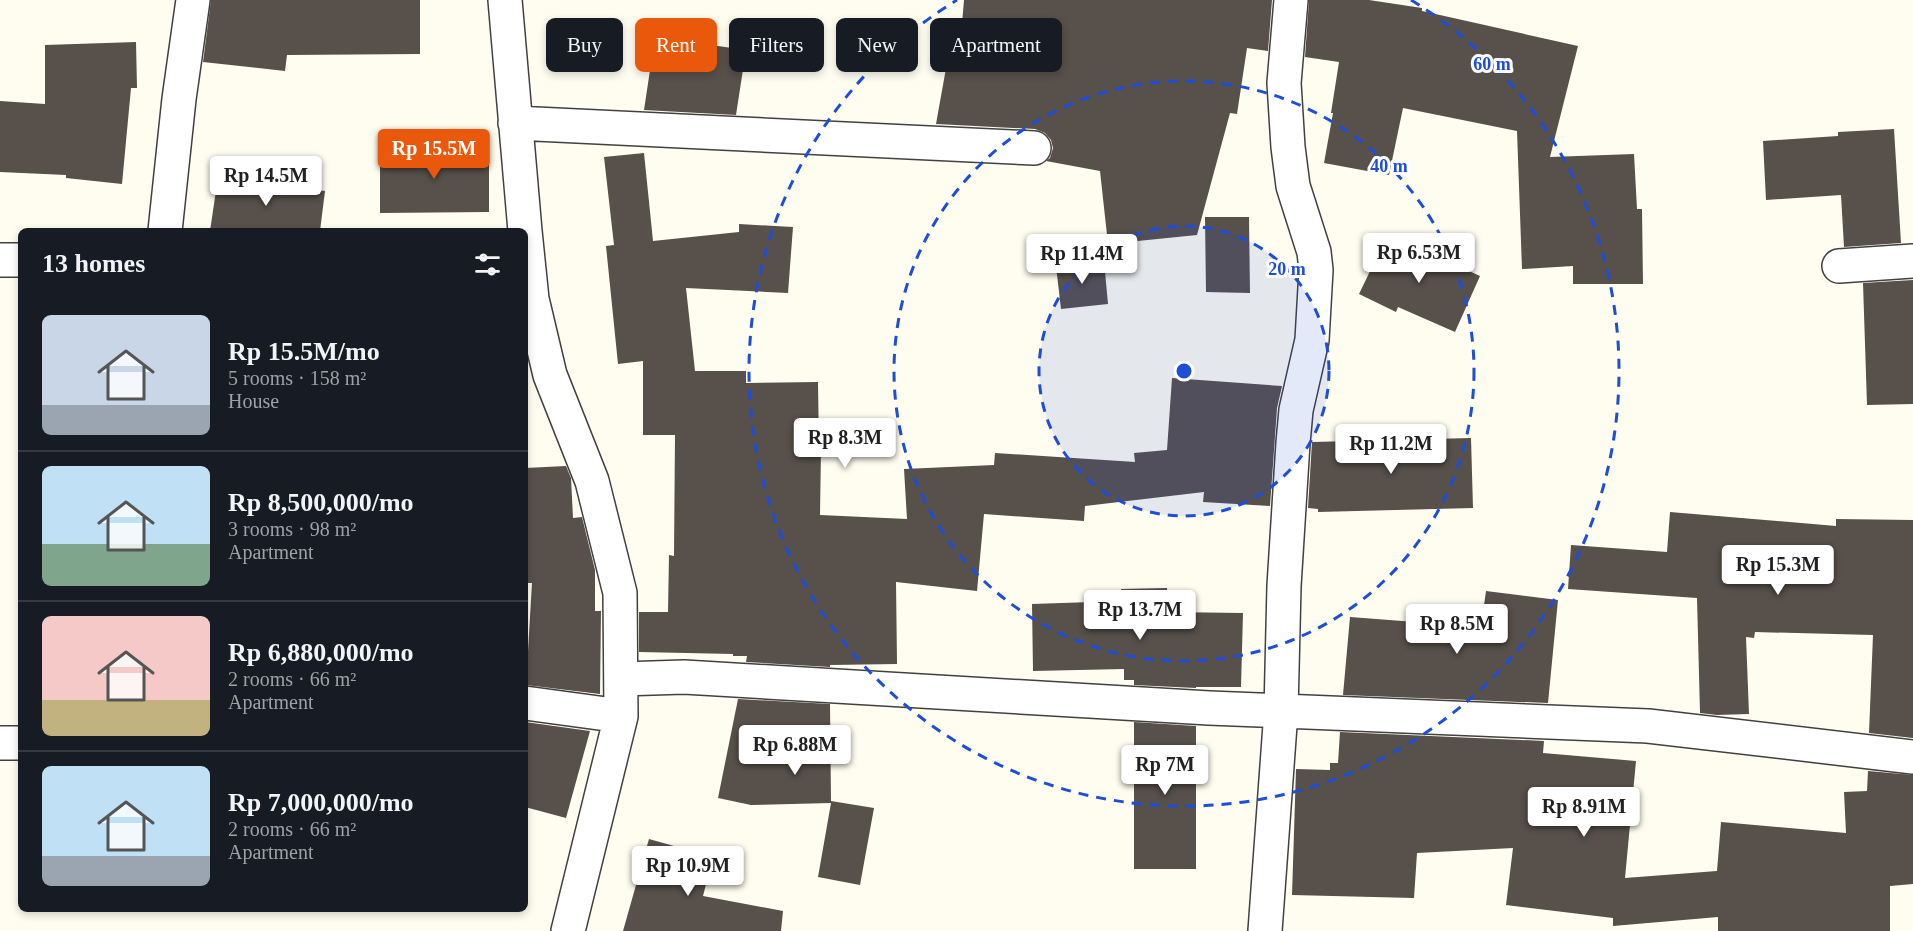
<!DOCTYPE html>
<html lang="en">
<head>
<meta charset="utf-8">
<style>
  body { margin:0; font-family:"Times New Roman",serif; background:#242831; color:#f1f3f6; height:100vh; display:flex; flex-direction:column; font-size:22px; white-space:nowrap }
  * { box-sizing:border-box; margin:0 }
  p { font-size:20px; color:#9ea1a6 }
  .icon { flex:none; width:33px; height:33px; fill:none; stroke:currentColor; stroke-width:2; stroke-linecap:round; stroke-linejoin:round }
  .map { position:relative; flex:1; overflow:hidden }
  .side { position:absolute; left:18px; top:228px; width:510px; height:684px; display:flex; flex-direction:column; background:#171b24; border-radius:9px; box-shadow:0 3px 9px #0003 }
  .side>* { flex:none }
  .guide { position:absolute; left:546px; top:18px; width:570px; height:54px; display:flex; gap:12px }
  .price { position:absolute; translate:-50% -51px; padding:0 14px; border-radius:6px; background:#fff; color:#222; font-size:20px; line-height:39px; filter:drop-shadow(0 2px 3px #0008) }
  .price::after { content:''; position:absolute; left:50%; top:36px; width:18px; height:14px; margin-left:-9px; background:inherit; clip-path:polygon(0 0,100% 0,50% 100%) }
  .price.on { background:#ea580c; color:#fff }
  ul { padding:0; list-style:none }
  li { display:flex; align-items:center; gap:18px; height:150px; padding:0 24px }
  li+li { border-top:2px solid #363941 }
  li span { display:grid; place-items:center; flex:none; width:168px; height:120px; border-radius:9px; color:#555 }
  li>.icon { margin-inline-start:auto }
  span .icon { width:72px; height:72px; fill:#fffc; stroke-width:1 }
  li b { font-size:26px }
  h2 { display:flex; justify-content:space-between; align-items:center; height:72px; padding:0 24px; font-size:26px }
  .chip { padding:0 21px; border-radius:9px; background:#171b24; box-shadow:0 3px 9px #0003; font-size:21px; line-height:54px }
  .chip.on { background:#ea580c; color:#fff }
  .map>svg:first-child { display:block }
  .building { fill:#58504a }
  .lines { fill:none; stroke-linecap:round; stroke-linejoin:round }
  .street-casing { stroke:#414141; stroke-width:36 }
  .street { stroke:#fff; stroke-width:33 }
  .ring { fill:none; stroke:#1d4ed8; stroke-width:3; stroke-dasharray:10 8 }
  .centre { fill:#1d4ed8; stroke:#fff; stroke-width:3 }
  .ring-label { font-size:18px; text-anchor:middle; font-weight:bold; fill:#1d4ed8; stroke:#fff; stroke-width:6; stroke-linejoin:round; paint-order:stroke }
</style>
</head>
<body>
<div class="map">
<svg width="1913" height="931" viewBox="0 0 1913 931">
  <rect width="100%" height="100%" fill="#fffdf0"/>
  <path class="building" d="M 211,0 L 420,0 L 420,54 L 287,55 L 285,71 L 203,62 Z
    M 964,0 L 1272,0 L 1268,51 L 1247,48 L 1237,114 L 1230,113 L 1197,235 L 1108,244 L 1100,171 L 1046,161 L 1050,158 L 1053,148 L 1051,140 L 1045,133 L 1035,129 L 936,124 L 950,46 L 960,48 Z
    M 1309,0 L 1369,0 L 1422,8 L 1422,11 L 1578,46 L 1550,157 L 1634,154 L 1637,209 L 1642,209 L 1643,284 L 1573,284 L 1573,266 L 1522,269 L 1517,131 L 1403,108 L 1389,175 L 1324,163 L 1333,113 L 1331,113 L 1339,62 L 1305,57 Z
    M 655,37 L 746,50 L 736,115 L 644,110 Z
    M 136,42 L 137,88 L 131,88 L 122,184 L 66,178 L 66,175 L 0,172 L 0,101 L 45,104 L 45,45 Z
    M 1894,129 L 1901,243 L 1844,247 L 1841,195 L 1766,200 L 1763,141 L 1838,136 L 1838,132 Z
    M 380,148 L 489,148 L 489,212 L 380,213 Z
    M 644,153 L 653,241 L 739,232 L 739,224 L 793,227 L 788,293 L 686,288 L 695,371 L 746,371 L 746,383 L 818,382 L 819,450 L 821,450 L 820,515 L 907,519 L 904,469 L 994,465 L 995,453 L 1135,462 L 1134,453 L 1167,450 L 1172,378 L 1282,386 L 1277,408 L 1270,506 L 1203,502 L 1204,492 L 1085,506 L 1084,521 L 984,514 L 977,591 L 896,582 L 897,664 L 830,665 L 830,667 L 746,662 L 747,656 L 733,656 L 733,654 L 639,652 L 639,612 L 668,612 L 669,555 L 674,556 L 675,435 L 643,435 L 643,361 L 618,364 L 606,246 L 614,245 L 604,157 Z
    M 218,177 L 325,191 L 320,231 L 210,231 Z
    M 1205,217 L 1249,217 L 1250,293 L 1206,292 Z
    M 1388,234 L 1480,276 L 1455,332 L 1398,307 L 1396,312 L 1359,294 Z
    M 1104,261 L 1108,304 L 1061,309 L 1056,266 Z
    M 1913,280 L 1913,404 L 1867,405 L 1863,283 Z
    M 1471,438 L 1473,508 L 1318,512 L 1318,509 L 1308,508 L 1312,442 Z
    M 566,466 L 571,478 L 573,518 L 582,517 L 595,570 L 595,611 L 601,611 L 600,694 L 526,685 L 532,583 L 525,583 L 525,468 Z
    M 1670,512 L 1836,526 L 1836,519 L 1913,520 L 1913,738 L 1869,733 L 1873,635 L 1755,632 L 1754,638 L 1746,637 L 1749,714 L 1717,715 L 1700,713 L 1697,598 L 1568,589 L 1571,545 L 1667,552 Z
    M 1167,588 L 1168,612 L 1243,613 L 1241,687 L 1196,687 L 1196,688 L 1134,685 L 1134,680 L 1124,680 L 1124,669 L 1033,671 L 1032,604 L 1122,601 L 1121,589 Z
    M 1486,591 L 1558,600 L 1548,703 L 1343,695 L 1350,617 L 1481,627 Z
    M 738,699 L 830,704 L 831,802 L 831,801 L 874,808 L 860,885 L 818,877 L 831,803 L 751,805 L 718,798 Z
    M 525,722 L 590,731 L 566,818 L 525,807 Z
    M 1134,722 L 1196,726 L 1196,869 L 1134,869 Z
    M 1340,732 L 1544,741 L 1543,753 L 1636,761 L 1625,878 L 1717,871 L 1721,822 L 1846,833 L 1844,792 L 1867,791 L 1868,771 L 1913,775 L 1913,884 L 1890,886 L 1890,931 L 1718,931 L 1718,917 L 1613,926 L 1613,918 L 1506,905 L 1513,848 L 1417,853 L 1414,898 L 1292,895 L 1296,769 L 1330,770 L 1330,763 L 1338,763 Z
    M 649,839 L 713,857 L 703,896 L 783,911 L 781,931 L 623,931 Z"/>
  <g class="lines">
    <g class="street-casing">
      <path id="street" d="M 505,0 L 525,231
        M 515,123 L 1034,148
        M 165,231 L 179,99 L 193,0
        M 525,231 L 532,299 L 550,375 L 592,481 L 620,593 L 621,716 L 568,931
        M 0,260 L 21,260
        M 1839,266 L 1913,261
        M 621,679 L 684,677 L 1209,708 L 1648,726 L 1913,757
        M 525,703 L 621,716
        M 0,743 L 21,743
        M 1265,931 L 1281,711 L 1284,586 L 1293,443 L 1296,410 L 1312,340 L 1316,270 L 1314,252 L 1293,186 L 1288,147 L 1284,83 L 1291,0"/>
    </g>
    <use href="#street" class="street"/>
  </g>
  <circle cx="1184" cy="371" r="145" fill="#1d4ed8" fill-opacity=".12"/>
  <g class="ring">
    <circle cx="1184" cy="371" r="145"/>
    <circle cx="1184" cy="371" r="290"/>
    <path d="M1411 0A435 435 0 1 1 957 0"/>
  </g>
  <circle cx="1184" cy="371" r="9" class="centre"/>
  <g class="ring-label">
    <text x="1492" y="70">60 m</text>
    <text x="1389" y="172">40 m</text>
    <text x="1287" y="275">20 m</text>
  </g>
</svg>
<b class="price on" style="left:434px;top:180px">Rp 15.5M</b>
<b class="price" style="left:266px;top:207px">Rp 14.5M</b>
<b class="price" style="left:1419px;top:284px">Rp 6.53M</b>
<b class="price" style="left:1082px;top:285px">Rp 11.4M</b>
<b class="price" style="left:845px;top:469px">Rp 8.3M</b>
<b class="price" style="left:1391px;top:475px">Rp 11.2M</b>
<b class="price" style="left:1778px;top:596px">Rp 15.3M</b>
<b class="price" style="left:1140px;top:641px">Rp 13.7M</b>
<b class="price" style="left:1457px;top:655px">Rp 8.5M</b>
<b class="price" style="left:795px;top:776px">Rp 6.88M</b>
<b class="price" style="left:1165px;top:796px">Rp 7M</b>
<b class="price" style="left:1584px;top:838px">Rp 8.91M</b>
<b class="price" style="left:688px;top:897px">Rp 10.9M</b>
<div class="guide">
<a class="chip">Buy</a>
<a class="chip on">Rent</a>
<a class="chip">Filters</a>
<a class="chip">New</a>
<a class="chip">Apartment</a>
</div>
<section class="side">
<h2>13 homes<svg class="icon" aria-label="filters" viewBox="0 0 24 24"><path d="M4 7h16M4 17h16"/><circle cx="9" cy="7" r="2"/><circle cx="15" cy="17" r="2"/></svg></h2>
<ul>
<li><span style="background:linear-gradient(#c9d6e8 75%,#9aa5b1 0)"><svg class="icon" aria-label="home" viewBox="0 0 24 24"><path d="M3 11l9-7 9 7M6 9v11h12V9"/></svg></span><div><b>Rp 15.5M/mo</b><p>5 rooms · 158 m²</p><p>House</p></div></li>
<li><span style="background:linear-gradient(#bfe0f5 65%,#7fa58c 0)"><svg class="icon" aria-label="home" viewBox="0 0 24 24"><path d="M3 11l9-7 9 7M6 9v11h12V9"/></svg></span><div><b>Rp 8,500,000/mo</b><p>3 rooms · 98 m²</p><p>Apartment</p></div></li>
<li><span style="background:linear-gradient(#f6c9c9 70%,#c2b280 0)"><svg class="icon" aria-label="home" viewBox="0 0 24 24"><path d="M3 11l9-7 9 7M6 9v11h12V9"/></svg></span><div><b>Rp 6,880,000/mo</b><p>2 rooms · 66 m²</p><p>Apartment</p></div></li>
<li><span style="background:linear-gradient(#bfe0f5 75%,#9aa5b1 0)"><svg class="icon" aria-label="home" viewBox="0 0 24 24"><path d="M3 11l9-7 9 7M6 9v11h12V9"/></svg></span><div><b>Rp 7,000,000/mo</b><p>2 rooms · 66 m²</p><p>Apartment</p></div></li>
</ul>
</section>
</div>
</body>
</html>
